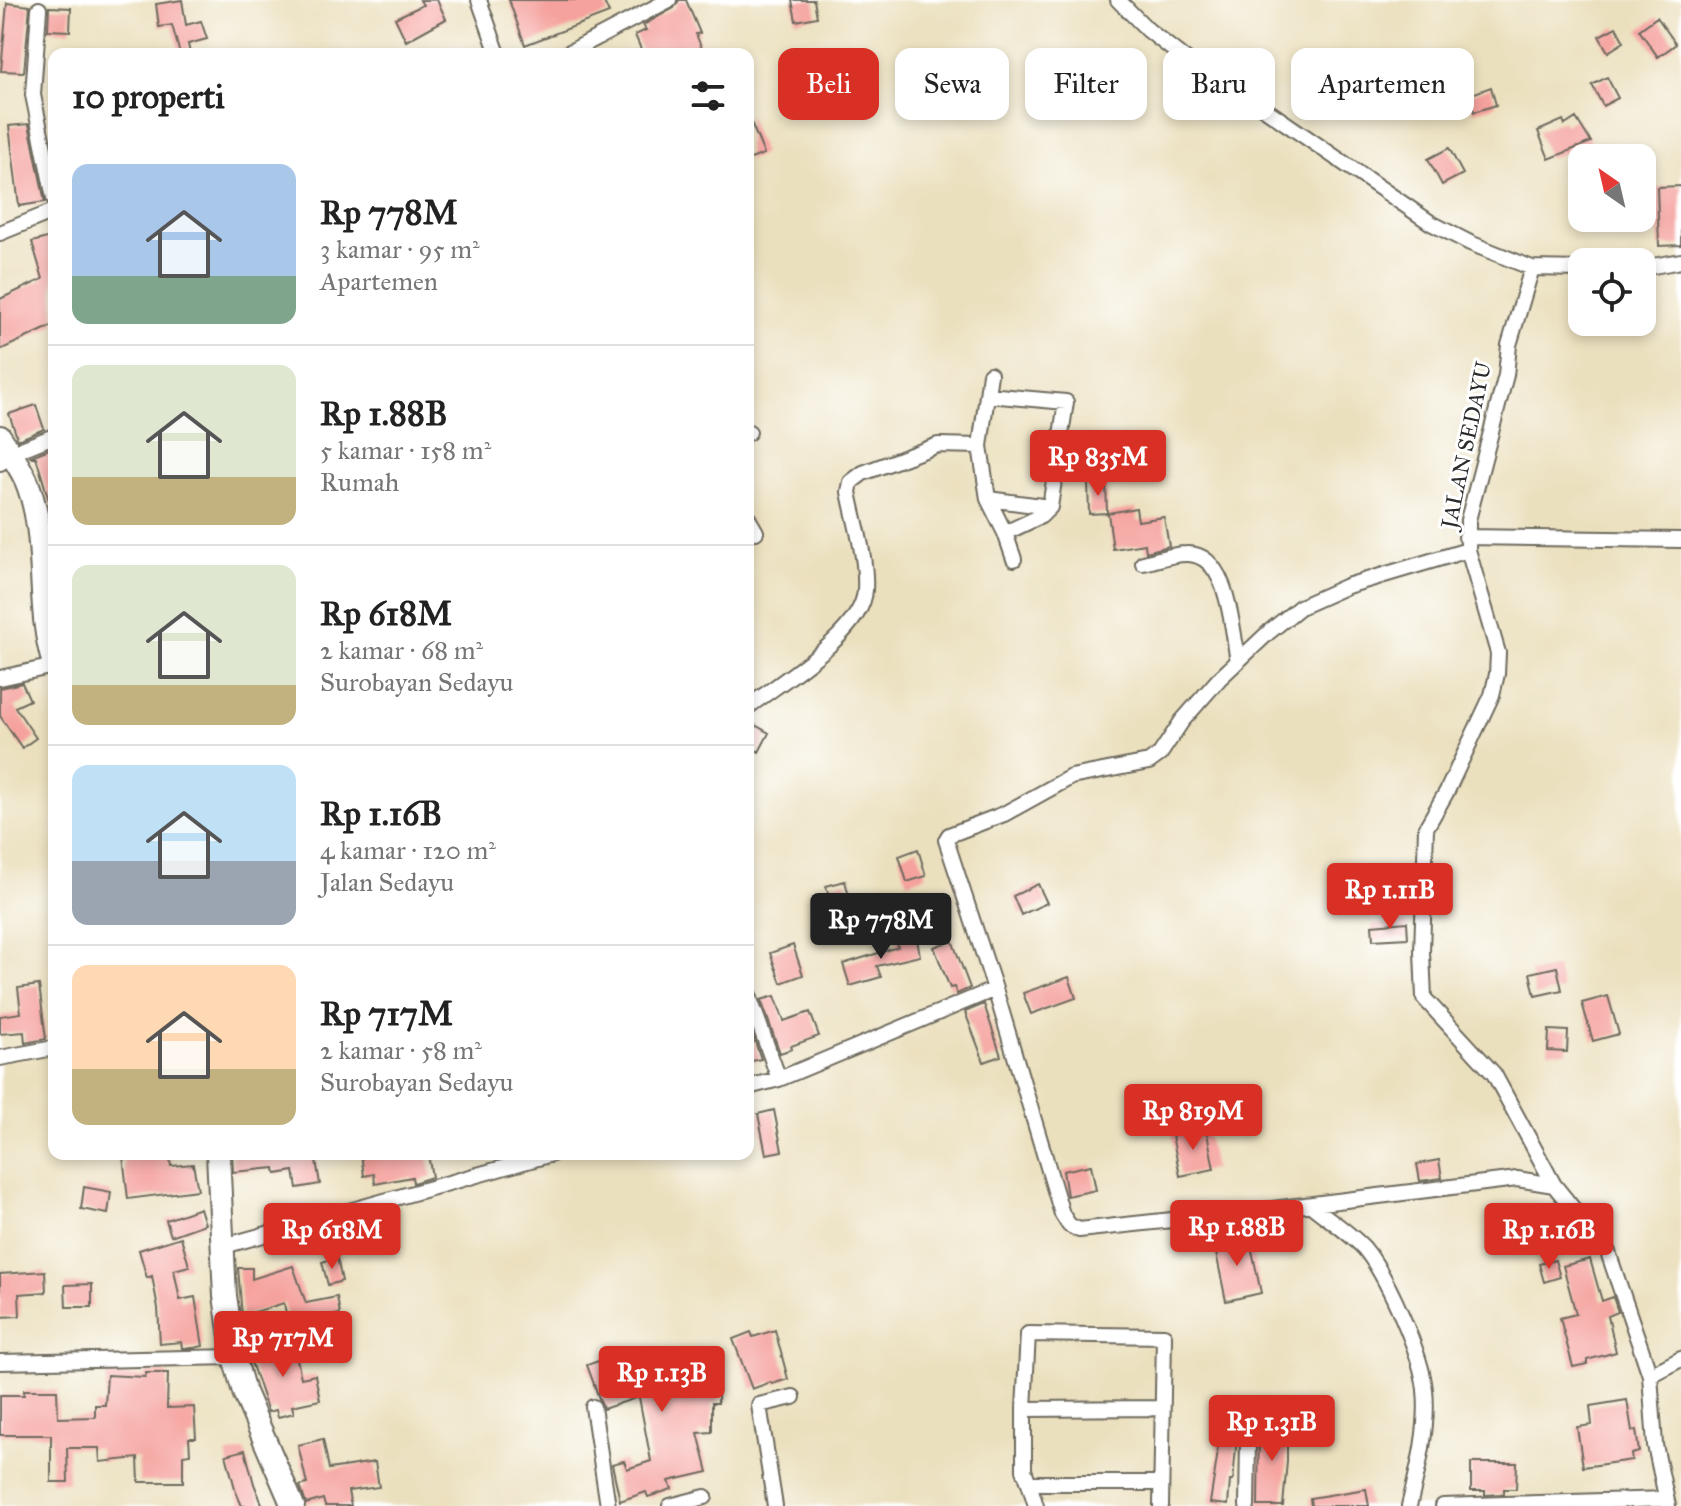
<!DOCTYPE html>
<html lang="id">
<head>
<meta charset="utf-8">
<style>
  body { margin:0; font-family:"IM FELL Great Primer",serif; background:#f2f2f2; color:#222; height:100vh; display:flex; flex-direction:column; font-size:30px; white-space:nowrap }
  * { box-sizing:border-box; margin:0 }
  p { font-size:26px; color:#767676 }
  .icon { flex:none; width:44px; height:44px; fill:none; stroke:currentColor; stroke-width:2; stroke-linecap:round; stroke-linejoin:round }
  .map { position:relative; flex:1; overflow:hidden }
  .side { position:absolute; left:48px; top:48px; width:706px; height:1112px; display:flex; flex-direction:column; background:#fff; border-radius:16px; box-shadow:0 4px 12px #0003 }
  .side>* { flex:none }
  .top-card { position:absolute; left:778px; top:48px; width:760px; height:72px; display:flex; gap:16px }
  .needle { width:52px; rotate:326deg }
  .controls { position:absolute; left:1568px; top:144px; display:grid; gap:16px }
  .controls a { display:grid; place-items:center; width:88px; height:88px; border-radius:16px; background:#fff; box-shadow:0 4px 12px #0003; font-size:40px }
  .price { position:absolute; translate:-50% -68px; padding:0 18px; border-radius:8px; background:#d93025; color:#fff; font-size:26px; line-height:52px; filter:drop-shadow(0 2px 4px #0008) }
  .price::after { content:''; position:absolute; left:50%; top:48px; width:24px; height:18px; margin-left:-12px; background:inherit; clip-path:polygon(0 0,100% 0,50% 100%) }
  .price.current { background:#222; color:#fff }
  ul { padding:0; list-style:none }
  li { display:flex; align-items:center; gap:24px; height:200px; padding:0 24px }
  li+li { border-top:2px solid #e0e0e0 }
  li span { display:grid; place-items:center; flex:none; width:224px; height:160px; border-radius:16px; color:#555 }
  li>.icon { margin-inline-start:auto }
  span .icon { width:96px; height:96px; fill:#fffc; stroke-width:1 }
  li b { font-size:34px }
  h2 { display:flex; justify-content:space-between; align-items:center; height:96px; padding:0 24px; font-size:34px }
  .chip { padding:0 28px; border-radius:16px; background:#fff; box-shadow:0 4px 12px #0003; font-size:28px; line-height:72px }
  .chip.current { background:#d93025; color:#fff }
  .map>svg:first-child { display:block }
  .building { fill:#f5a19d }
  .lines { fill:none; stroke-linecap:round; stroke-linejoin:round }
  .minor-casing { stroke:#6e6a5e; stroke-width:18 }
  .secondary-casing { stroke:#6e6a5e; stroke-width:26 }
  .minor { stroke:#fff; stroke-width:14 }
  .secondary { stroke:#fff; stroke-width:22 }
  .labels { text-anchor:middle; dominant-baseline:central; stroke-width:6; stroke-linejoin:round; paint-order:stroke }
  .street-label { font-size:22px; fill:#2b2b2b; stroke:#fff }
</style>
</head>
<body>
<div class="map">
<svg width="1681" height="1506" viewBox="0 0 1681 1506">
  <rect width="100%" height="100%" fill="#fff"/>
  <filter id="ink" filterUnits="userSpaceOnUse"><feTurbulence type="fractalNoise" baseFrequency=".0125" numOctaves="2"/><feDisplacementMap in="SourceGraphic" scale="16" xChannelSelector="R" yChannelSelector="G"/><feConvolveMatrix kernelMatrix="1 2 1 2 8 2 1 2 1" color-interpolation-filters="sRGB"/></filter>
  <filter id="wash" filterUnits="userSpaceOnUse"><feTurbulence type="fractalNoise" baseFrequency=".006" numOctaves="4" result="noise"/><feDisplacementMap in="SourceGraphic" scale="32" xChannelSelector="R" yChannelSelector="G"/><feGaussianBlur stdDeviation="1.8" result="paint"/><feColorMatrix in="noise" values="0 0 0 0 0 0 0 0 0 0 0 0 0 0 0 0 0 1.4 0 .05"/><feComposite in="paint" operator="in"/></filter>
  <g filter="url(#wash)">
    <rect width="100%" height="100%" fill="#ebe0be"/>
    <g id="blocks">
      <path class="building" d="M 182,0 L 186,25 L 201,21 L 207,39 L 188,44 L 190,54 L 180,54 L 172,25 L 159,27 L 156,4 Z
        M 420,0 L 437,0 L 446,19 L 406,41 L 395,18 L 423,5 Z
        M 509,0 L 603,0 L 609,13 L 525,45 Z
        M 679,0 L 686,0 L 700,33 L 696,34 L 704,54 L 643,54 L 635,35 L 646,30 L 643,25 L 674,8 Z
        M 792,0 L 814,0 L 817,17 L 796,21 Z
        M 7,3 L 30,6 L 24,72 L 1,71 Z
        M 49,7 L 71,8 L 70,31 L 48,30 Z
        M 1657,17 L 1676,44 L 1658,57 L 1639,30 Z
        M 1616,27 L 1624,42 L 1608,52 L 1599,36 Z
        M 1607,77 L 1618,98 L 1603,106 L 1592,85 Z
        M 1491,87 L 1496,105 L 1474,112 L 1469,95 Z
        M 748,115 L 764,154 L 748,160 Z
        M 1576,118 L 1591,142 L 1549,159 L 1538,131 L 1563,120 L 1565,125 Z
        M 29,124 L 45,202 L 19,206 L 9,126 Z
        M 1449,148 L 1463,174 L 1442,185 L 1428,159 Z
        M 1681,186 L 1681,245 L 1659,246 L 1657,187 Z
        M 54,236 L 54,325 L 0,350 L 0,299 L 43,279 L 32,242 Z
        M 36,405 L 44,429 L 18,440 L 9,414 Z
        M 54,447 L 54,504 L 50,504 L 36,457 L 29,457 Z
        M 1106,482 L 1107,513 L 1089,514 L 1088,483 Z
        M 1136,508 L 1138,521 L 1164,517 L 1169,546 L 1146,552 L 1145,544 L 1113,549 L 1108,513 Z
        M 22,683 L 30,700 L 15,707 L 36,738 L 22,748 L 0,716 L 0,688 Z
        M 748,721 L 769,733 L 759,752 L 748,746 Z
        M 918,849 L 926,876 L 907,882 L 899,856 Z
        M 845,881 L 854,915 L 835,920 L 826,886 Z
        M 1038,884 L 1047,903 L 1021,915 L 1013,896 Z
        M 1407,922 L 1408,938 L 1373,940 L 1372,925 Z
        M 916,934 L 920,956 L 877,966 L 881,977 L 850,986 L 843,964 L 898,947 L 896,938 Z
        M 952,940 L 970,988 L 957,994 L 954,987 L 950,988 L 934,947 Z
        M 793,945 L 803,975 L 781,983 L 770,953 Z
        M 1557,967 L 1562,990 L 1535,996 L 1530,973 Z
        M 1069,977 L 1076,998 L 1031,1014 L 1023,993 Z
        M 39,985 L 46,1039 L 25,1043 L 24,1032 L 0,1034 L 0,1016 L 21,1013 L 18,988 Z
        M 775,996 L 784,1021 L 810,1012 L 819,1036 L 791,1046 L 792,1049 L 780,1053 L 761,1000 Z
        M 1608,996 L 1619,1034 L 1593,1041 L 1582,1003 Z
        M 984,1004 L 1001,1056 L 984,1062 L 965,1012 Z
        M 748,1022 L 761,1059 L 748,1062 Z
        M 1549,1030 L 1568,1031 L 1567,1052 L 1548,1051 Z
        M 774,1110 L 782,1151 L 766,1154 L 758,1114 Z
        M 1206,1128 L 1214,1169 L 1180,1176 L 1172,1135 Z
        M 140,1154 L 169,1154 L 171,1166 L 193,1164 L 198,1190 L 128,1199 L 123,1156 Z
        M 232,1154 L 315,1154 L 320,1184 L 297,1188 L 294,1171 L 276,1174 L 275,1168 L 233,1172 Z
        M 361,1154 L 428,1154 L 432,1177 L 413,1183 L 412,1177 L 375,1184 L 374,1174 L 364,1176 Z
        M 1439,1160 L 1442,1178 L 1420,1181 L 1417,1164 Z
        M 1091,1165 L 1096,1190 L 1067,1196 L 1063,1171 Z
        M 84,1187 L 111,1192 L 108,1214 L 81,1209 Z
        M 200,1208 L 205,1224 L 171,1236 L 166,1220 Z
        M 1249,1236 L 1261,1293 L 1226,1301 L 1214,1243 Z
        M 181,1237 L 189,1266 L 174,1270 L 180,1300 L 195,1297 L 203,1346 L 194,1348 L 182,1348 L 181,1342 L 160,1344 L 158,1308 L 152,1276 L 147,1278 L 139,1250 Z
        M 337,1258 L 342,1281 L 328,1285 L 322,1262 Z
        M 1590,1259 L 1602,1301 L 1613,1297 L 1618,1312 L 1608,1316 L 1616,1352 L 1587,1360 L 1587,1364 L 1573,1367 L 1560,1318 L 1576,1314 L 1563,1266 Z
        M 1555,1260 L 1560,1277 L 1544,1282 L 1539,1264 Z
        M 293,1266 L 306,1303 L 337,1297 L 340,1314 L 288,1324 L 284,1303 L 242,1316 L 238,1268 L 252,1268 L 252,1279 Z
        M 45,1271 L 46,1292 L 19,1294 L 20,1316 L 0,1317 L 0,1274 Z
        M 92,1284 L 92,1307 L 66,1307 L 65,1285 Z
        M 775,1330 L 788,1379 L 772,1384 L 771,1382 L 752,1389 L 733,1339 L 751,1332 L 753,1337 Z
        M 293,1340 L 301,1378 L 315,1375 L 320,1400 L 292,1406 L 294,1413 L 278,1417 L 276,1410 L 268,1412 L 248,1353 Z
        M 673,1351 L 675,1357 L 719,1358 L 718,1403 L 712,1403 L 712,1432 L 698,1433 L 708,1472 L 669,1481 L 672,1489 L 648,1497 L 646,1492 L 620,1501 L 612,1464 L 624,1461 L 627,1469 L 651,1461 L 639,1397 L 603,1409 L 587,1365 L 624,1352 L 627,1360 Z
        M 146,1373 L 168,1373 L 167,1408 L 194,1407 L 196,1438 L 189,1438 L 190,1454 L 183,1455 L 183,1482 L 139,1482 L 138,1458 L 100,1462 L 99,1448 L 67,1448 L 68,1482 L 51,1482 L 51,1435 L 0,1435 L 0,1395 L 24,1395 L 24,1390 L 57,1390 L 58,1418 L 95,1417 L 95,1405 L 105,1405 L 107,1375 L 145,1377 Z
        M 1627,1400 L 1632,1431 L 1636,1430 L 1639,1452 L 1631,1454 L 1632,1460 L 1583,1467 L 1577,1427 L 1592,1425 L 1590,1406 Z
        M 1264,1421 L 1287,1421 L 1287,1461 L 1283,1506 L 1258,1506 L 1259,1425 L 1264,1425 Z
        M 1219,1422 L 1238,1424 L 1233,1481 L 1230,1481 L 1228,1505 L 1210,1503 L 1217,1458 Z
        M 323,1439 L 329,1469 L 375,1462 L 379,1487 L 348,1491 L 351,1506 L 325,1506 L 323,1499 L 306,1504 L 300,1486 L 307,1484 L 298,1445 Z
        M 245,1450 L 254,1484 L 263,1506 L 242,1506 L 236,1492 L 226,1455 Z
        M 1471,1463 L 1517,1463 L 1516,1489 L 1504,1489 L 1504,1494 L 1485,1495 L 1485,1491 L 1471,1491 Z
        M 1366,1489 L 1369,1506 L 1311,1506 L 1310,1498 Z"/>
    </g>
  </g>
  <g filter="url(#ink)">
    <use href="#blocks" fill-opacity="0" stroke="#6e6a5e" stroke-width="2"/>
    <g class="lines">
      <g class="minor-casing">
        <path id="minor" d="M 479,0 L 498,54
          M 1118,0 L 1148,30 L 1195,67 L 1262,107 L 1431,223 L 1470,243 L 1532,268 L 1582,269
          M 39,9 L 33,95 L 54,198
          M 566,54 L 669,0
          M 0,233 L 54,211
          M 1532,268 L 1509,345 L 1506,375 L 1468,520 L 1468,550 L 1498,653 L 1497,674 L 1492,695 L 1447,791 L 1426,828 L 1422,952 L 1424,998 L 1494,1074 L 1554,1185 L 1608,1252 L 1650,1375 L 1655,1445 L 1668,1506
          M 1642,268 L 1681,261
          M 988,395 L 1066,402 L 1050,507 L 1041,516 L 1005,533 L 1014,559
          M 748,433 L 749,432
          M 980,446 L 988,499 L 1005,533
          M 0,463 L 24,448 L 54,436
          M 988,499 L 1050,507
          M 748,518 L 756,532
          M 1466,537 L 1681,540
          M 1468,550 L 1347,586 L 1300,607 L 1269,632 L 1219,679 L 1182,721 L 1160,754 L 1149,762 L 1071,777 L 1004,814 L 949,835 L 946,840 L 995,989 L 1062,1214 L 1069,1225 L 1079,1230 L 1256,1211 L 1517,1179 L 1554,1185
          M 1143,563 C 1157,560 1172,554 1186,554 C 1229,552 1232,630 1238,661
          M 0,678 L 54,666
          M 748,707 C 780,682 863,633 865,590 C 867,559 855,523 849,492 L 851,482 L 863,473 L 938,445 L 980,446 L 990,374
          M 748,993 L 779,1079
          M 0,1058 L 54,1048
          M 748,1087 L 779,1079 L 995,989
          M 1311,1205 C 1328,1219 1349,1232 1364,1248 C 1386,1274 1422,1355 1425,1390 C 1429,1427 1418,1470 1409,1506
          M 224,1246 L 552,1154
          M 0,1362 L 234,1357
          M 1650,1375 L 1681,1359
          M 593,1407 L 608,1506
          M 1024,1409 L 1024,1470 L 1029,1483
          M 670,1506 L 705,1497
          M 775,1506 L 759,1405 L 793,1397
          M 1036,1506 L 1029,1483 L 1160,1483
          M 1161,1506 L 1164,1336 L 1028,1334 L 1024,1409 L 1161,1408
          M 1247,1506 L 1248,1439
          M 1443,1506 L 1666,1499"/>
      </g>
      <g class="secondary-casing">
        <path id="secondary" d="M 0,437 C 9,451 19,465 26,480 C 50,538 35,605 54,664
          M 218,1154 L 225,1296 L 234,1357 L 244,1392 L 293,1506"/>
      </g>
      <use href="#minor" class="minor"/>
      <use href="#secondary" class="secondary"/>
    </g>
  </g>
  <g class="labels">
    <g class="street-label">
      <text transform="translate(1466 445) rotate(-78)">JALAN SEDAYU</text>
    </g>
  </g>
</svg>
<div class="controls">
<a><svg class="needle" viewBox="-14 -14 28 28"><path d="M0-13l5 13h-10z" fill="#e53935"/><path d="M0 13l5-13h-10z" fill="#767676"/></svg></a>
<a><svg class="icon" aria-label="locate" viewBox="0 0 24 24"><circle cx="12" cy="12" r="6"/><path d="M12 2v4M12 18v4M2 12h4M18 12h4"/></svg></a>
</div>
<b class="price" style="left:1098px;top:498px">Rp 835M</b>
<b class="price" style="left:1390px;top:931px">Rp 1.11B</b>
<b class="price current" style="left:881px;top:961px">Rp 778M</b>
<b class="price" style="left:1193px;top:1152px">Rp 819M</b>
<b class="price" style="left:1237px;top:1268px">Rp 1.88B</b>
<b class="price" style="left:332px;top:1271px">Rp 618M</b>
<b class="price" style="left:1549px;top:1271px">Rp 1.16B</b>
<b class="price" style="left:283px;top:1379px">Rp 717M</b>
<b class="price" style="left:662px;top:1414px">Rp 1.13B</b>
<b class="price" style="left:1272px;top:1463px">Rp 1.31B</b>
<div class="top-card">
<a class="chip current">Beli</a>
<a class="chip">Sewa</a>
<a class="chip">Filter</a>
<a class="chip">Baru</a>
<a class="chip">Apartemen</a>
</div>
<section class="side">
<h2>10 properti<svg class="icon" aria-label="filters" viewBox="0 0 24 24"><path d="M4 7h16M4 17h16"/><circle cx="9" cy="7" r="2"/><circle cx="15" cy="17" r="2"/></svg></h2>
<ul>
<li><span style="background:linear-gradient(#a9c7e8 70%,#7fa58c 0)"><svg class="icon" aria-label="home" viewBox="0 0 24 24"><path d="M3 11l9-7 9 7M6 9v11h12V9"/></svg></span><div><b>Rp 778M</b><p>3 kamar · 95 m²</p><p>Apartemen</p></div></li>
<li><span style="background:linear-gradient(#dfe7d0 70%,#c2b280 0)"><svg class="icon" aria-label="home" viewBox="0 0 24 24"><path d="M3 11l9-7 9 7M6 9v11h12V9"/></svg></span><div><b>Rp 1.88B</b><p>5 kamar · 158 m²</p><p>Rumah</p></div></li>
<li><span style="background:linear-gradient(#dfe7d0 75%,#c2b280 0)"><svg class="icon" aria-label="home" viewBox="0 0 24 24"><path d="M3 11l9-7 9 7M6 9v11h12V9"/></svg></span><div><b>Rp 618M</b><p>2 kamar · 68 m²</p><p>Surobayan Sedayu</p></div></li>
<li><span style="background:linear-gradient(#bfe0f5 60%,#9aa5b1 0)"><svg class="icon" aria-label="home" viewBox="0 0 24 24"><path d="M3 11l9-7 9 7M6 9v11h12V9"/></svg></span><div><b>Rp 1.16B</b><p>4 kamar · 120 m²</p><p>Jalan Sedayu</p></div></li>
<li><span style="background:linear-gradient(#ffd9b3 65%,#c2b280 0)"><svg class="icon" aria-label="home" viewBox="0 0 24 24"><path d="M3 11l9-7 9 7M6 9v11h12V9"/></svg></span><div><b>Rp 717M</b><p>2 kamar · 58 m²</p><p>Surobayan Sedayu</p></div></li>
</ul>
</section>
</div>
</body>
</html>
